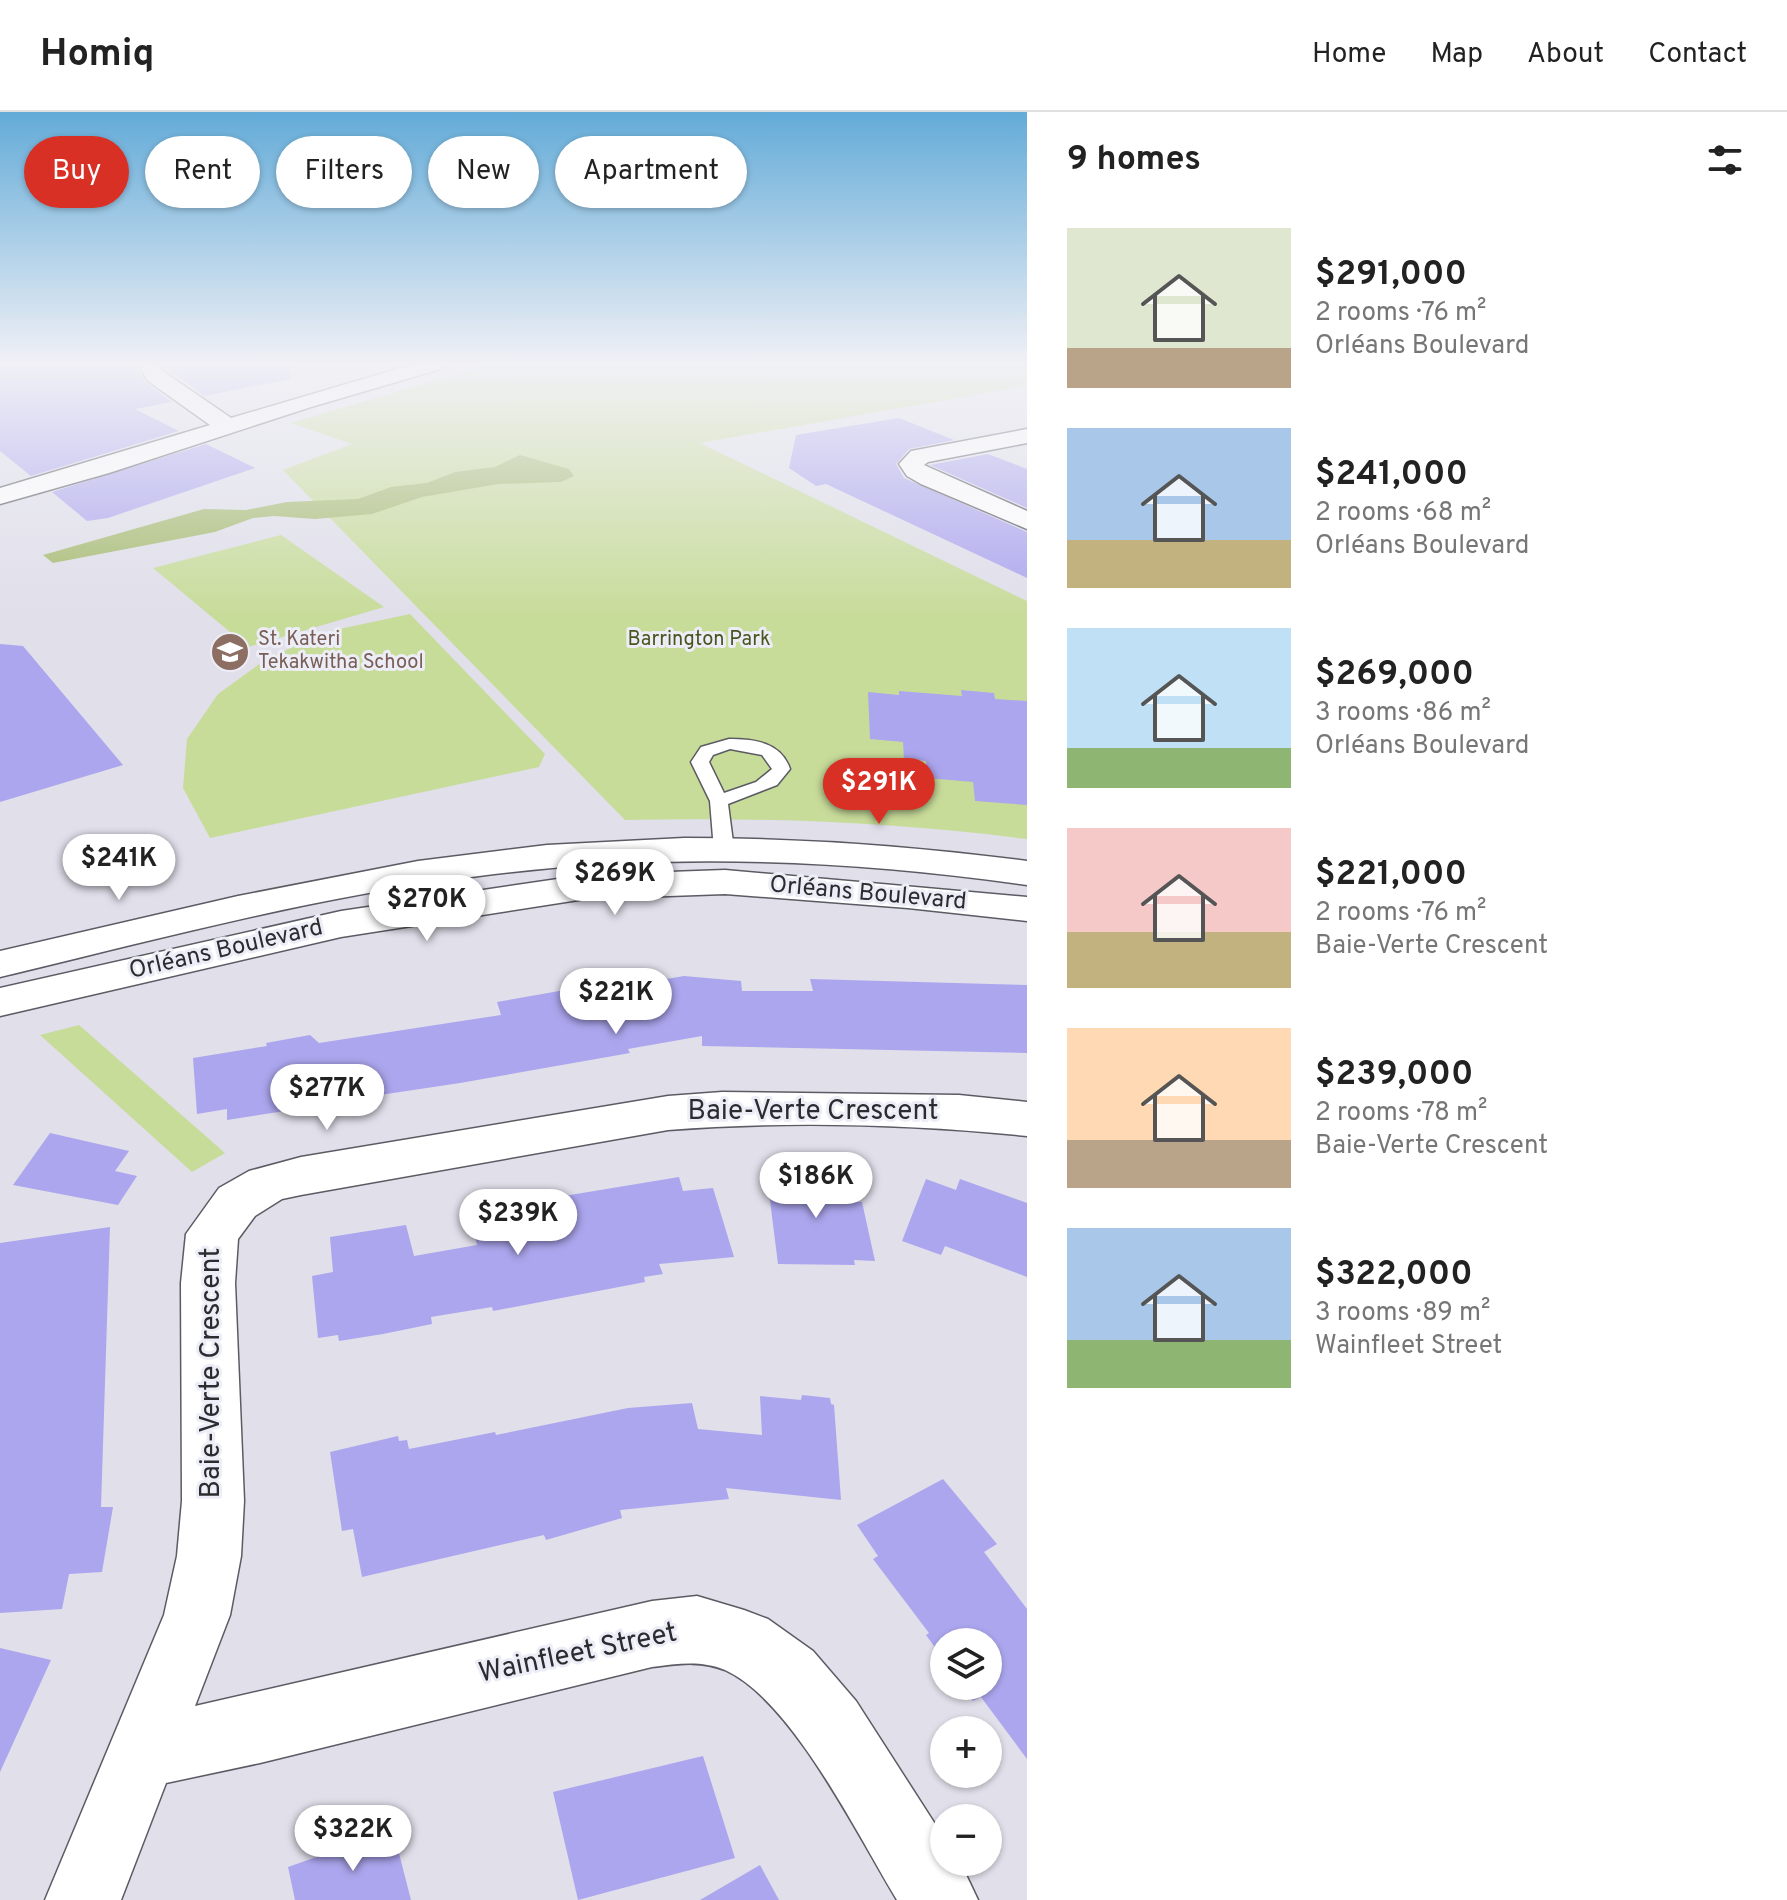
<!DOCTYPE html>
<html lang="en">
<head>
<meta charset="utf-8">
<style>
  body { margin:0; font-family:Overpass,sans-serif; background:#f6f6f6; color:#222; height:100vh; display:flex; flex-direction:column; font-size:30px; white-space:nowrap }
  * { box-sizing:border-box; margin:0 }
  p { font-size:26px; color:#767676 }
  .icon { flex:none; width:44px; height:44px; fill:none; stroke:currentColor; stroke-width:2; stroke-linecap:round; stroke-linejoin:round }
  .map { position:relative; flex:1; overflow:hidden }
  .side { display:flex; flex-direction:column; background:#fff; width:760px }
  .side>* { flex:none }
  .hud { position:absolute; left:24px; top:24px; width:760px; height:72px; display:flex; gap:16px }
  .tools { position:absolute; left:930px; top:1516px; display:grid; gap:16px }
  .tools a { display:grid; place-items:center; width:72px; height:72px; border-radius:50%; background:#fff; box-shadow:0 2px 6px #0004; font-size:40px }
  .price { position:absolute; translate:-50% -68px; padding:0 18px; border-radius:28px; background:#fff; color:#222; font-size:26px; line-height:52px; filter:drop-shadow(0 2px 4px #0008) }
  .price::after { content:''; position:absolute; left:50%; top:48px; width:24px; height:18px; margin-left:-12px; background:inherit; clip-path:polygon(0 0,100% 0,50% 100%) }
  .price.current { background:#d93025; color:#fff }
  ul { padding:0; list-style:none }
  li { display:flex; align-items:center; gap:24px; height:200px; padding:0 40px }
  li span { display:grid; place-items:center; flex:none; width:224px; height:160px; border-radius:0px; color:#555 }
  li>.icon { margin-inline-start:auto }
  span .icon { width:96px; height:96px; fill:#fffc; stroke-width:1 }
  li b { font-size:34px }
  h2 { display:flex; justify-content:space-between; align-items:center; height:96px; padding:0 40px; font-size:34px }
  .pill { padding:0 28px; border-radius:36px; background:#fff; box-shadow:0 2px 6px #0004; font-size:28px; line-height:72px }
  .pill.current { background:#d93025; color:#fff }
  header { display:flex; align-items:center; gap:48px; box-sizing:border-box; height:112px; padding:0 40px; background:#fff; border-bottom:2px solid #e0e0e0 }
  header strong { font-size:38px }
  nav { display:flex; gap:44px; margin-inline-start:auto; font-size:28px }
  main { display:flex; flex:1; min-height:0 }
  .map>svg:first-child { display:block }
  .green { fill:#c8dc9a }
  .forest { fill:#a6bb70 }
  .building { fill:#aca6ee }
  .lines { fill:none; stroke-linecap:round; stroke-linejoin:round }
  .service-casing { stroke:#5b5b64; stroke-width:3 }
  .minor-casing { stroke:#5b5b64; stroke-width:3 }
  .secondary-casing { stroke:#5b5b64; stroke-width:3 }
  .service { fill:#fff; fill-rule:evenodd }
  .minor { fill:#fff; fill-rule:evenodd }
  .secondary { fill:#fff; fill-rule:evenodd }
  .labels { text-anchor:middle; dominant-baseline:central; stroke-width:6; stroke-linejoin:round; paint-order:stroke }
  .far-education-label { font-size:20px; fill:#785e54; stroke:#ededf7; text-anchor:start }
  .far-park-label { font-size:20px; fill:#48551f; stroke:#ededf7 }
  .street-label { font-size:24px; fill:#2c2c30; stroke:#ededf7 }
  .near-street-label { font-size:28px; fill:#2c2c30; stroke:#ededf7 }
</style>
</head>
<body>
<header>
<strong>Homiq</strong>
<nav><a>Home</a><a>Map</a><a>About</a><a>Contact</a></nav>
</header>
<main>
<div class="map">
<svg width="1027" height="1788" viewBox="0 0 1027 1788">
  <rect width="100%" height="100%" fill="#e0dfea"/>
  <path class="green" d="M 492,252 L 1027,252 L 1027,274 L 700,331 L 1027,489 L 1027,727 C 893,710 760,705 625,708 L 283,358 L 352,332 L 291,311 Z
    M 281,423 L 384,495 L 248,535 L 153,456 Z
    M 410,502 L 545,642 L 539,655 L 210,726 L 183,676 L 187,627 L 218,582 L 269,545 L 335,518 Z
    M 79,913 L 225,1041 L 192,1060 L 40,923 Z"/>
  <path class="forest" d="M 520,343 L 569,357 L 574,364 L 561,370 L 498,372 L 422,385 L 372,402 L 315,407 L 274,404 L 253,406 L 215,420 L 53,451 L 43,443 L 204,397 L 246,398 L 287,390 L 358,387 L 391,375 L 427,371 L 455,360 L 495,355 Z"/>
  <path class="building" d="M 0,252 L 135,252 L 146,271 L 172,290 L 135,297 L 179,319 L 31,364 L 0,339 Z
    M 162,252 L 289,252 L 291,267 L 204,284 Z
    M 899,306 L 954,328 L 909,337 L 896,352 L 904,366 L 1027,420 L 1027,466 L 826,372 L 816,374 L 789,356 L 796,323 Z
    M 206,332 L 255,356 L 108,406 L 87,409 L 52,380 Z
    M 988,342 L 1027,357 L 1027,396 L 930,353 Z
    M 0,532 L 23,534 L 123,653 L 0,690 Z
    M 961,578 L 994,581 L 995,587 L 1027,589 L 1027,693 L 975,689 L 973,670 L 927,666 L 926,649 L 904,647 L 903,630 L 870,627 L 868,580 L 899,583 L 899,579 L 962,584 Z
    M 684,864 L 741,869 L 742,879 L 813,879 L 810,867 L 1027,873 L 1027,941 L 702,934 L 702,924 L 628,937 L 630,941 L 460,971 L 360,986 L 358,981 L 303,990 L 304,996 L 227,1008 L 227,997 L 197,1002 L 193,946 L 267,934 L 266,931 L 310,923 L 319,931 L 455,910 L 501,903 L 497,890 L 599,872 L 602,878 Z
    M 50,1021 L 129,1039 L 115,1059 L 137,1064 L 118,1093 L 13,1073 Z
    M 766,1057 L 836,1058 L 842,1090 L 862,1090 L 875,1149 L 854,1148 L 855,1153 L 778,1152 Z
    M 679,1065 L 683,1079 L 713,1076 L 734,1145 L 659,1152 L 663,1162 L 644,1165 L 645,1170 L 493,1199 L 492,1195 L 431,1205 L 432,1212 L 383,1222 L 339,1229 L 338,1223 L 318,1226 L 312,1164 L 333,1160 L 330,1125 L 406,1113 L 414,1144 L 477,1133 L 468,1100 Z
    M 926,1067 L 956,1078 L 960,1067 L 1027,1091 L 1027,1165 L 945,1134 L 941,1143 L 902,1129 Z
    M 110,1115 L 101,1395 L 113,1395 L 102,1460 L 69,1462 L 62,1497 L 0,1501 L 0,1131 Z
    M 802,1283 L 830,1286 L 831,1292 L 834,1293 L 841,1388 L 726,1376 L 729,1387 L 620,1398 L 622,1406 L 546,1428 L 544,1423 L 362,1465 L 353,1417 L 342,1419 L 330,1340 L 398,1324 L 399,1329 L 407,1328 L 409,1337 L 495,1320 L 496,1323 L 628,1296 L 692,1291 L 698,1317 L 762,1323 L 760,1284 L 801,1288 Z
    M 943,1367 L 997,1432 L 984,1440 L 1027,1497 L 1027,1647 L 981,1585 L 973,1589 L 962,1574 L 988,1574 L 988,1530 L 944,1530 L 944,1548 L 926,1523 L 929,1521 L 873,1447 L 878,1444 L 857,1413 Z
    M 0,1536 L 51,1548 L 0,1660 Z
    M 703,1644 L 735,1746 L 578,1788 L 553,1680 Z
    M 393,1718 L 411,1788 L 295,1788 L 288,1755 Z
    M 760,1753 L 779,1788 L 700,1788 Z"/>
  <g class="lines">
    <g class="service-casing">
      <path id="service" d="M 729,627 C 754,627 781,630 790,657 L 777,673 L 728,692 L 734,738 L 724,744 L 714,738 L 710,689 L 691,650 L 701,635 ZM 730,637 L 762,643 L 772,657 L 756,670 L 724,681 L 709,650 L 713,643 Z"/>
    </g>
    <g class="minor-casing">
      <path id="minor" d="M 138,252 L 158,252 L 164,260 L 231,306 L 414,252 L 447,252 L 444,256 L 311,295 L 109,361 L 0,392 L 0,376 L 210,313 L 148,269 Z
        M 1027,317 L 1027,331 L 928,350 L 924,353 L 1027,399 L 1027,417 L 921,372 L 907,364 L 899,352 L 911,339 Z
        M 722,980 L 959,983 L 1027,990 L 1027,1024 C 911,1012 784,1009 668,1018 L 301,1083 L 282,1087 L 255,1104 L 238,1127 L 235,1171 L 244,1389 L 241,1444 L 230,1503 L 195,1594 L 652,1489 L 697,1484 L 744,1498 L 768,1507 L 813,1539 L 856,1589 L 944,1726 L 944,1750 L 960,1750 L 978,1788 L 897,1788 C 858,1724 792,1588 725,1558 C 700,1548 678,1552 652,1555 L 260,1651 L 166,1671 L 121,1788 L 45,1788 L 164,1503 L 177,1444 L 182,1389 L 181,1171 L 186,1122 L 219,1076 L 249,1059 L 301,1045 L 668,984 Z"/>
    </g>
    <g class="secondary-casing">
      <path id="secondary" d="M 684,726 C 799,726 913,734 1027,749 L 1027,773 C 845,747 661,740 479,764 C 317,784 158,827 0,865 L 0,839 L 238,784 L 418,749 L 547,733 Z
        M 725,758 L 1027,785 L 1027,809 L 908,796 L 725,782 L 585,787 L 341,825 L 0,904 L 0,876 L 341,799 L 585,763 Z"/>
    </g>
    <use href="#service" class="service"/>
    <use href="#minor" class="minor"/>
    <use href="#secondary" class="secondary"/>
  </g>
  <linearGradient id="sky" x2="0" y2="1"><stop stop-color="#63abd8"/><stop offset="0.5" stop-color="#f1f1f6"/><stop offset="1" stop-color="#f1f1f6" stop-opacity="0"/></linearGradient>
  <rect width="1027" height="502" fill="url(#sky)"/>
  <defs>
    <g id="school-disc" transform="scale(2)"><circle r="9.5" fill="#8d6e63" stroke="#ededf7"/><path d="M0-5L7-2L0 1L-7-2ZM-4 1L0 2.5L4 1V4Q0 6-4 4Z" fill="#fff"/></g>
  </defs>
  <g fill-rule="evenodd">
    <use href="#school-disc" x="230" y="540"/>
  </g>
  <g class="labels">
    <g class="far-education-label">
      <text x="258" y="528">St. Kateri<tspan x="258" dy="23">Tekakwitha School</tspan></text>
    </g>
    <g class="far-park-label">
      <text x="699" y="528">Barrington Park</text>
    </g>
    <g class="street-label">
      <text transform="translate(868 782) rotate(5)">Orléans Boulevard</text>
      <text transform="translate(226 838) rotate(-13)">Orléans Boulevard</text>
    </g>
    <g class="near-street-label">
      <text x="813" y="1000">Baie-Verte Crescent</text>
      <text transform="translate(212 1261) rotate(-90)">Baie-Verte Crescent</text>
      <text transform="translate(578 1542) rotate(-12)">Wainfleet Street</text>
    </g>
  </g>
</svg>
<div class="tools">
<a><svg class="icon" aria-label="layers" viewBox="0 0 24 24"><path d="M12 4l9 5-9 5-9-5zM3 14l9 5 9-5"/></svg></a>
<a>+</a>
<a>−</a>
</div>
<b class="price current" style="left:879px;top:714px">$291K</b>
<b class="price" style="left:119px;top:790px">$241K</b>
<b class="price" style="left:615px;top:805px">$269K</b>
<b class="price" style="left:427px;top:831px">$270K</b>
<b class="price" style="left:616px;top:924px">$221K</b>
<b class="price" style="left:327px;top:1020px">$277K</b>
<b class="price" style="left:816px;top:1108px">$186K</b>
<b class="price" style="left:518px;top:1145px">$239K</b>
<b class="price" style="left:353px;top:1761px">$322K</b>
<div class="hud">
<a class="pill current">Buy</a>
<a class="pill">Rent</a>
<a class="pill">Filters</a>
<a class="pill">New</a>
<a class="pill">Apartment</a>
</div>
</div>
<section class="side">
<h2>9 homes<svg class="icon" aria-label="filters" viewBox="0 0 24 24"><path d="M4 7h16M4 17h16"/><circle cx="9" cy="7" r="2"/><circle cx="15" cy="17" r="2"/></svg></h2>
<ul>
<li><span style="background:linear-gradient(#dfe7d0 75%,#b9a48a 0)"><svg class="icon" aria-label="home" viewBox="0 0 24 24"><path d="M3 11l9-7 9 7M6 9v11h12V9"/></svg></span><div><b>$291,000</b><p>2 rooms · 76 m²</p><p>Orléans Boulevard</p></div></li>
<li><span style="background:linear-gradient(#a9c7e8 70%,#c2b280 0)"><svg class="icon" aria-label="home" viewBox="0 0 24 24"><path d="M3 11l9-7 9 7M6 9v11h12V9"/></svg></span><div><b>$241,000</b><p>2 rooms · 68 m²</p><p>Orléans Boulevard</p></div></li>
<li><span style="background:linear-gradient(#bfe0f5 75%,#8fb573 0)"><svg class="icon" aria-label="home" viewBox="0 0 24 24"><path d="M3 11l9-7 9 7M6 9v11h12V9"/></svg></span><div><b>$269,000</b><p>3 rooms · 86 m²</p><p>Orléans Boulevard</p></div></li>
<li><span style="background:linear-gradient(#f6c9c9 65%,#c2b280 0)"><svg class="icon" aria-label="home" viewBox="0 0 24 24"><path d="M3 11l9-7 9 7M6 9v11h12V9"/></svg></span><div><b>$221,000</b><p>2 rooms · 76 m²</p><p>Baie-Verte Crescent</p></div></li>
<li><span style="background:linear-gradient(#ffd9b3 70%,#b9a48a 0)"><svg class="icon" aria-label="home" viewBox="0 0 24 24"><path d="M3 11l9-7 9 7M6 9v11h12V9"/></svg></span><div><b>$239,000</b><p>2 rooms · 78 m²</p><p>Baie-Verte Crescent</p></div></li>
<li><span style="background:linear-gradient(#a9c7e8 70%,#8fb573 0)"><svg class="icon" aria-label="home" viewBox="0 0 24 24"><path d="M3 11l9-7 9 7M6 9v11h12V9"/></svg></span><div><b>$322,000</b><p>3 rooms · 89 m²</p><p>Wainfleet Street</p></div></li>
</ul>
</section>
</main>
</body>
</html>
